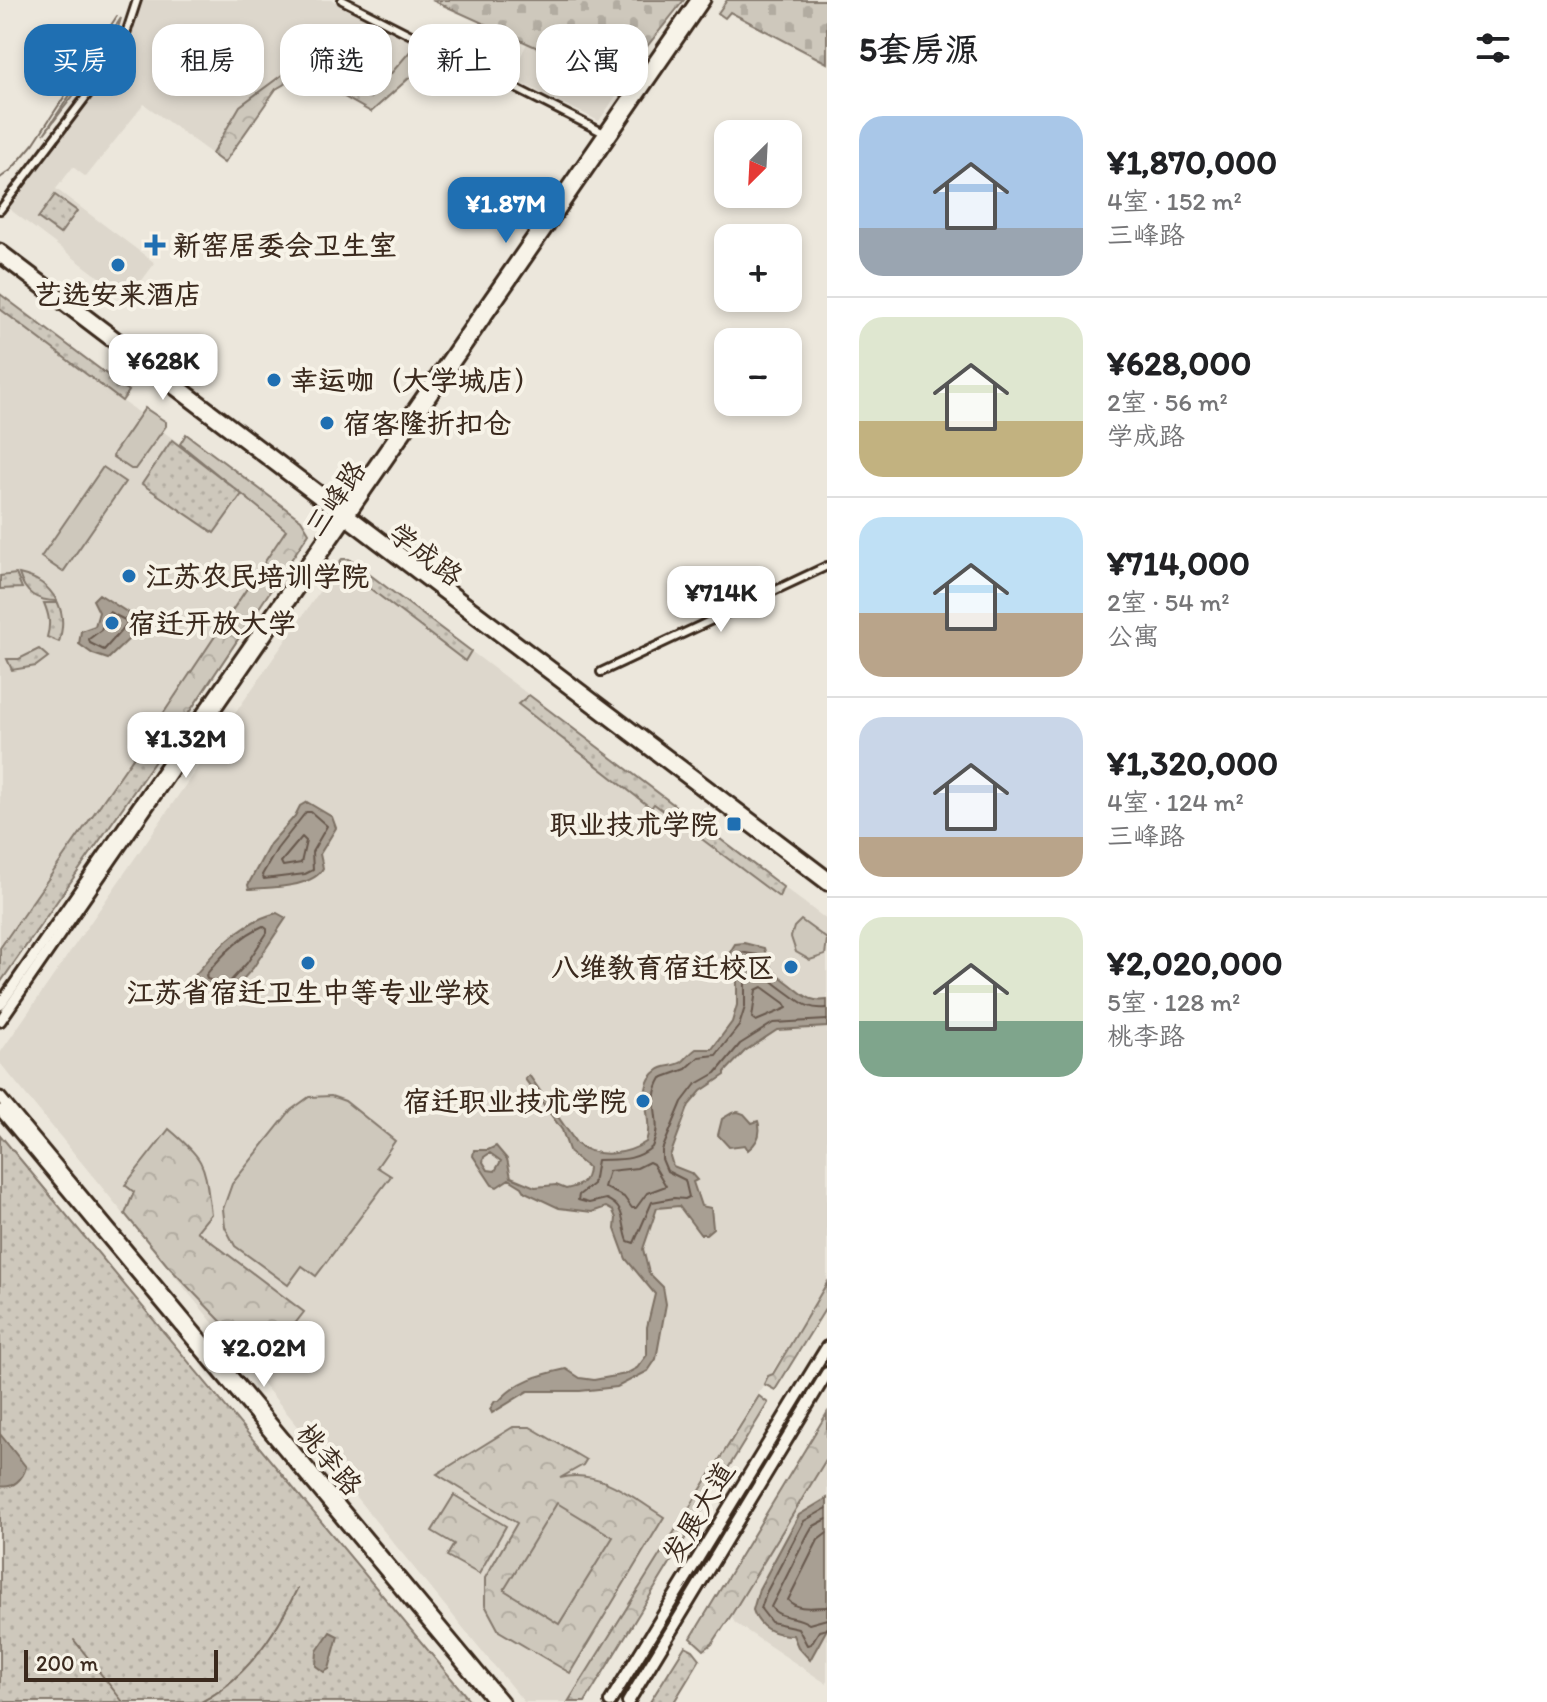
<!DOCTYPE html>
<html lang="zh">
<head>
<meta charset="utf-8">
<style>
  body { margin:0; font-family:Itim,"LXGW WenKai TC",sans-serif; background:#f6f6f6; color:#202124; height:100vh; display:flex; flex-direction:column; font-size:30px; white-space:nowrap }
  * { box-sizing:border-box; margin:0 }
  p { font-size:26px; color:#757577 }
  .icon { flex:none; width:44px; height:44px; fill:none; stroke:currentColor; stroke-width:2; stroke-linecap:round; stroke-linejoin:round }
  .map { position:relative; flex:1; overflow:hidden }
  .sheet { display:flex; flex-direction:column; background:#fff; width:720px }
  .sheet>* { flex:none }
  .guide { position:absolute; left:24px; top:24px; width:682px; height:72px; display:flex; gap:16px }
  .needle { width:52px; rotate:204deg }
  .buttons { position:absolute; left:714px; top:120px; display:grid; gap:16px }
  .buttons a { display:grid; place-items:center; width:88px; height:88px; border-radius:16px; background:#fff; box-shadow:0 4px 12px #0003; font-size:40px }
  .scale { position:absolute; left:24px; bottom:20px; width:194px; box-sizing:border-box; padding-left:8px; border:4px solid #3b2a1e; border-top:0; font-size:22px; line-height:28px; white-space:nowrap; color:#3b2a1e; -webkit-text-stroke:6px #f7f3e8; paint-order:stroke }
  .price { position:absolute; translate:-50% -68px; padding:0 18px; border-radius:16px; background:#fff; color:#222; font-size:26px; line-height:52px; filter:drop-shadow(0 2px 4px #0008) }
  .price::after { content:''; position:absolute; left:50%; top:48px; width:24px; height:18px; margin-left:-12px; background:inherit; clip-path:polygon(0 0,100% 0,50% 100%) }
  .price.selected { background:#1f6fb2; color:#fff }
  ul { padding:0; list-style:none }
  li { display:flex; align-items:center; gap:24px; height:200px; padding:0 32px }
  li+li { border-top:2px solid #e0e0e0 }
  li span { display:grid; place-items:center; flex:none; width:224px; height:160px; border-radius:24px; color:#555 }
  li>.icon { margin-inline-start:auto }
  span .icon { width:96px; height:96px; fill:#fffc; stroke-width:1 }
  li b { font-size:34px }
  h2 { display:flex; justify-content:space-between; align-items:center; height:96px; padding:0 32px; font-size:34px }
  .tag { padding:0 28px; border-radius:24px; background:#fff; box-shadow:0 4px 12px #0003; font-size:28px; line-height:72px }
  .tag.selected { background:#1f6fb2; color:#fff }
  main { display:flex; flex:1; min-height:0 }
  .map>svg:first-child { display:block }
  .built { fill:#ddd7cc }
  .grass { fill:url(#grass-dots); stroke:#84796d; stroke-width:2 }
  .forest { fill:url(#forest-crowns); stroke:#84796d; stroke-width:2 }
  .cemetery { fill:url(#cemetery-stones); stroke:#84796d; stroke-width:2 }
  .garden { fill:#cec8bc; stroke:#84796d; stroke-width:2 }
  .water { fill:#a89f93; stroke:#7c7064; stroke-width:2; fill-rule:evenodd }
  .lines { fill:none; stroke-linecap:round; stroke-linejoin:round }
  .shore { stroke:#67594d; stroke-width:2 }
  .stream { stroke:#7c7064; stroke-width:2 }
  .street-casing { stroke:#3b2a1e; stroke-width:12 }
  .secondary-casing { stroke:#3b2a1e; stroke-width:15 }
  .primary-casing { stroke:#3b2a1e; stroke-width:16 }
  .street { stroke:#f7f3e8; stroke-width:6 }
  .secondary { stroke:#f7f3e8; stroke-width:9 }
  .primary { stroke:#f7f3e8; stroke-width:10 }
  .poi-dot { fill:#1f6fb2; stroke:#f7f3e8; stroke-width:3 }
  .labels { text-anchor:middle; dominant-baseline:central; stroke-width:8; stroke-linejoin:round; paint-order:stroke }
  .poi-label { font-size:28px; font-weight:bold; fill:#3b2a1e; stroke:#f7f3e8; text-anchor:start }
  .street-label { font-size:28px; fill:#3b2a1e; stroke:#f7f3e8 }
</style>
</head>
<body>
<main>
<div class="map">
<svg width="827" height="1702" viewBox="0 0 827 1702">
  <defs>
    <pattern id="grass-dots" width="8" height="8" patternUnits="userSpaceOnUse" patternTransform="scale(2)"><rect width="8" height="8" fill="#cec8bc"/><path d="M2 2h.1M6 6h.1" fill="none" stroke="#b2aca1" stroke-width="1.8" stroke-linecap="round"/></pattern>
    <pattern id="forest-crowns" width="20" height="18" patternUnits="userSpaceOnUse" patternTransform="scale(2)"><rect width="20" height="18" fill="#cec8bc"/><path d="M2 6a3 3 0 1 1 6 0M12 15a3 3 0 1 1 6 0" fill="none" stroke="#b2aca1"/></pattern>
    <pattern id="cemetery-stones" width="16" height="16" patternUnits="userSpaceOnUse" patternTransform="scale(2)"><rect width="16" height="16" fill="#cec8bc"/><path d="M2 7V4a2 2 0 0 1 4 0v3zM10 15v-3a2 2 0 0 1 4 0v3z" fill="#b2aca1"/></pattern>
  </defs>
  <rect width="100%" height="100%" fill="#ece7dc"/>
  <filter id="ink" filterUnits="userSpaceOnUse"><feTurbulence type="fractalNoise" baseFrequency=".0125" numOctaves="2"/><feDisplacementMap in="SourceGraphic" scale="16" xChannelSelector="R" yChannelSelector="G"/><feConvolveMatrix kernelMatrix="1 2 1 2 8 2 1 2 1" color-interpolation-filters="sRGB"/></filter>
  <g filter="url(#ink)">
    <path class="built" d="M 141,0 L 332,0 L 418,42 L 370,98 L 301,62 L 240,106 L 212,154 L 144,104 L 86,177 L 73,167 L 56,189 L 155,263 L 128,299 L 8,208 L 125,53 Z
      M 527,43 L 622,87 L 599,121 L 511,78 Z
      M 0,309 L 180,444 L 287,530 L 153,729 L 0,948 Z
      M 342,559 L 349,559 L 827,920 L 827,1283 L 568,1702 L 524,1702 L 0,1063 L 0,1053 Z
      M 827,1458 L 827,1684 L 735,1623 L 731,1616 Z"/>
    <path class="grass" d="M 121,18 L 114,42 L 44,134 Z
      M 55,195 L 77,211 L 60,234 L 38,218 Z
      M 0,294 L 129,391 L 122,401 L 0,309 Z
      M 172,440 L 242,494 L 214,533 L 142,484 Z
      M 342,559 L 349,559 L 471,651 L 465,661 L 338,564 Z
      M 16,574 L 22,588 L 0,589 L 0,576 Z
      M 19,574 C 37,578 48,585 57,601 C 37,601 25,594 19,574 Z
      M 44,603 L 58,603 C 64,617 63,628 59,642 L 47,637 C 51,624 49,615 44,603 Z
      M 39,649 L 48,657 L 36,666 L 12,670 L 7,659 L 19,659 Z
      M 529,695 L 698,823 L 691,831 L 654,804 L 651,808 L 518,704 Z
      M 153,729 L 169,741 L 0,983 L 0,948 Z
      M 707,829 L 783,887 L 779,897 L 699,837 Z
      M 0,1135 L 471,1702 L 0,1702 Z
      M 685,1646 L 693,1650 L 700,1659 L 674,1702 L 650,1702 Z"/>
    <path class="forest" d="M 418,42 L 436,54 L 371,112 L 330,89 L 297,77 L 276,89 L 224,163 L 212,154 L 240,106 L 301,61 L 370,98 Z
      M 186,434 L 301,520 L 309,533 L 178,729 L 161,717 L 286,530 L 180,444 Z
      M 169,1129 C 208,1162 204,1165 211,1214 L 197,1231 L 304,1312 L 263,1365 L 167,1265 L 125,1214 L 134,1192 L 125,1185 Z
      M 827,1283 L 827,1306 L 775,1390 L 764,1384 L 768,1376 L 773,1374 Z
      M 759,1396 L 768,1403 L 585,1702 L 568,1702 Z
      M 827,1413 L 827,1458 L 732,1614 L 712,1644 L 704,1650 L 691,1638 Z
      M 513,1427 L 530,1427 L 586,1460 L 583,1465 L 560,1478 C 599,1468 632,1497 664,1517 L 570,1673 L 499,1631 L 485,1605 L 485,1578 L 517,1523 L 437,1474 Z
      M 454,1495 L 506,1526 L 479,1574 L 447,1556 L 454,1544 L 432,1531 Z"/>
    <path class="cemetery" d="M 432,0 L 684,0 L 617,84 Z
      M 727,0 L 827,0 L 827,63 L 730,12 L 725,18 L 718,13 Z"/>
    <path class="garden" d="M 145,408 L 166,422 L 166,426 L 135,469 L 131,469 L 113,457 L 114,453 Z
      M 103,467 L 125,482 L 63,572 L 41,557 Z
      M 801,920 L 827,939 L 825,955 L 810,960 L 796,952 L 791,937 L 794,927 Z
      M 331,1096 L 345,1101 L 395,1141 L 377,1167 L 391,1176 L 316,1276 L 302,1266 L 288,1285 L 235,1246 L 225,1227 L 223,1209 L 232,1184 L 291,1110 L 309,1097 Z
      M 557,1503 L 613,1537 L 559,1624 L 504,1590 Z"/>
    <path class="water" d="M 99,594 L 133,616 L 139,625 L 138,631 L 132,630 L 132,636 L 108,659 L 93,654 L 79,644 L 81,631 L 95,626 L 99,612 L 93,600 Z
      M 307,802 L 332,817 L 336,828 L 320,854 L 323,868 C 313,888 271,887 249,889 L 248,885 L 270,844 L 295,816 L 300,806 Z
      M 277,913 L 286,918 L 253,968 L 227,997 L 209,989 L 188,984 C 212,954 238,922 277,913 Z
      M 744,943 L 764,948 C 771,975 777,973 796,989 C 807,998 813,1002 827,1000 L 827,1027 L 777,1030 L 745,1051 L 725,1072 L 725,1075 L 701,1091 L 689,1105 L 670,1156 L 673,1166 L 691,1173 L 697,1180 L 693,1182 L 701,1206 L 711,1208 L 713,1228 L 706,1234 L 700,1234 L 679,1206 L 657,1208 L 643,1249 L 649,1273 L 663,1287 L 666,1304 L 656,1359 L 648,1371 L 617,1387 L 580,1391 L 528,1391 L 492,1413 L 490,1409 L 495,1401 L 499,1401 C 518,1380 539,1375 566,1369 L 580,1378 L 594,1380 L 626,1374 L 637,1368 L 647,1355 L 647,1327 L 655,1294 L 626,1259 L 615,1229 L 616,1218 L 613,1211 L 606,1207 L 592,1212 L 559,1208 L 525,1192 L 522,1187 L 509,1179 L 497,1187 L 492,1185 L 473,1156 L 474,1150 L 488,1150 L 496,1146 L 507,1159 L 511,1177 L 535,1187 L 556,1185 L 566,1189 C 580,1186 587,1183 588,1168 L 570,1153 L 562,1130 L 525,1079 L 529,1075 L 577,1144 C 596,1159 627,1155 646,1142 C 655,1118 633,1087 658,1070 C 664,1065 675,1067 682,1062 C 687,1058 690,1053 696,1049 L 712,1049 L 732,1022 L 737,1005 L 737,974 L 727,957 L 735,944 ZM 490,1153 L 501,1161 L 495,1171 L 488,1170 L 483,1162 L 484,1157 Z
      M 738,1112 L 744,1114 L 752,1123 L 758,1121 C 762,1133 757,1143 748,1150 L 745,1145 L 729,1147 L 718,1135 L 722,1119 L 732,1113 Z
      M 0,1434 L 26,1467 C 23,1479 13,1489 0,1486 Z
      M 827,1498 L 827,1629 L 810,1660 L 798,1647 L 793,1635 C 775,1635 759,1629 753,1610 L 759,1589 L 799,1515 Z
      M 330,1632 L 338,1636 L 329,1669 L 324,1672 L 316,1666 L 317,1651 Z"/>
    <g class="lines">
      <path class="shore" d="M 109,612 L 125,620 L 127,624 L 104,650 L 90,643 L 89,639 L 101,630 Z
        M 306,812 L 311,812 L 327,826 L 312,852 L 313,870 L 305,874 L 264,879 L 262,875 L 277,849 Z
        M 302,837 L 306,841 L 301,863 L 283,866 L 281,862 Z
        M 263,926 L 267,929 L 267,933 L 247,963 L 227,985 L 207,979 L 206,975 C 221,956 240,936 263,926 Z
        M 762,987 L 784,1003 L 787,1008 L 756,1021 L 752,1018 L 756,990 Z
        M 827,1008 C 810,1010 803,1004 791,995 C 771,980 766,979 757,955 L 740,952 L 738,956 L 745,973 L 745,1007 L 739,1026 L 716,1055 L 699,1057 L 686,1069 L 661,1078 C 645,1105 665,1118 652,1147 C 634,1162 619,1159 597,1160 L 593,1184 L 579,1195 L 578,1200 L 589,1203 L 606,1199 C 627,1208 621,1223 628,1241 L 634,1243 L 652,1202 L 674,1198 L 685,1199 L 689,1197 L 685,1180 L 667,1171 L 662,1159 L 662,1150 L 682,1102 L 695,1085 L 716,1073 L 740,1044 L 773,1023 L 827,1020
        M 649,1162 L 653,1164 L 666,1186 L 647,1193 L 636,1208 L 632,1208 L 624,1197 L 604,1187 L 609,1171 L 637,1168 Z
        M 827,1508 L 804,1521 L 766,1593 L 761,1609 L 771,1622 L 798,1628 L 807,1645 L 811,1644 L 819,1631 L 827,1629
        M 827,1519 L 812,1527 L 808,1534 L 771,1607 C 780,1620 797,1615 809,1624 L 827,1619
        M 827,1533 L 818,1540 L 788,1600 C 798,1611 813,1607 827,1607"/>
      <path class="stream" d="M 0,178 L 11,170 L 34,143 L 117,16
        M 74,1640 L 123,1702
        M 201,1702 C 246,1679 276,1633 297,1589
        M 452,1702 L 461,1699"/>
      <g class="street-casing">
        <path id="street" d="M 342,0 L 604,133
          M 0,210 L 120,52 L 137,0
          M 601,672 L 827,566"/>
      </g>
      <g class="secondary-casing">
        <path id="secondary" d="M 0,249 L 827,876
          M 0,257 L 827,885
          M 0,1005 L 696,0
          M 0,1021 L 705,0
          M 0,1097 L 504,1702
          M 0,1110 L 494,1702"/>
      </g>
      <g class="primary-casing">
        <path id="primary" d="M 610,1702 L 827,1347
          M 628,1702 L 827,1373"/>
      </g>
      <use href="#street" class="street"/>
      <use href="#secondary" class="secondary"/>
      <use href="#primary" class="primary"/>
    </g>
  </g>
  <g class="poi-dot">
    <path d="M151 233h8v8h8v8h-8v8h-8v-8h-8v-8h8z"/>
    <circle cx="118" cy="265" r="8"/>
    <circle cx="274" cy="380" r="8"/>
    <circle cx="327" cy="423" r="8"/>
    <circle cx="129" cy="576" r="8"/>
    <circle cx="112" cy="623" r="8"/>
    <rect x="726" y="816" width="16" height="16" rx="4"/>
    <circle cx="308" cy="963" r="8"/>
    <circle cx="791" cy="967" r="8"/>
    <circle cx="643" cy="1101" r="8"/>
  </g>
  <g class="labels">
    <g class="poi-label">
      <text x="173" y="245">新窑居委会卫生室</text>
      <text x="118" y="294" text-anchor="middle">艺选安来酒店</text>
      <text x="290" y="380">幸运咖（大学城店）</text>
      <text x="343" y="423">宿客隆折扣仓</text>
      <text x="145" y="576">江苏农民培训学院</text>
      <text x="128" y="623">宿迁开放大学</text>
      <text x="718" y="824" text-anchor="end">职业技术学院</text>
      <text x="775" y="967" text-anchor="end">八维教育宿迁校区</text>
      <text x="308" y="992" text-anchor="middle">江苏省宿迁卫生中等专业学校</text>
      <text x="627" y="1101" text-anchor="end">宿迁职业技术学院</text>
    </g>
    <g class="street-label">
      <text transform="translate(335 498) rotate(-56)">三峰路</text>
      <text transform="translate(426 554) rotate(37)">学成路</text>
      <text transform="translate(330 1459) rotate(50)">桃李路</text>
      <text transform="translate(698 1512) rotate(-59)">发展大道</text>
    </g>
  </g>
</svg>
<div class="buttons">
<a><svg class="needle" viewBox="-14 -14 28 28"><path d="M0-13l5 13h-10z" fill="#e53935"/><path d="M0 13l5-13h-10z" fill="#757577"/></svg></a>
<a>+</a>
<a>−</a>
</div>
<div class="scale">200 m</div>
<b class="price selected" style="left:506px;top:245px">¥1.87M</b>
<b class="price" style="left:163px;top:402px">¥628K</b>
<b class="price" style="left:721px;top:634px">¥714K</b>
<b class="price" style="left:186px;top:780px">¥1.32M</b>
<b class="price" style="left:264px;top:1389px">¥2.02M</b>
<div class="guide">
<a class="tag selected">买房</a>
<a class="tag">租房</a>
<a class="tag">筛选</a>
<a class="tag">新上</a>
<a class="tag">公寓</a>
</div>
</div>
<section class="sheet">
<h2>5套房源<svg class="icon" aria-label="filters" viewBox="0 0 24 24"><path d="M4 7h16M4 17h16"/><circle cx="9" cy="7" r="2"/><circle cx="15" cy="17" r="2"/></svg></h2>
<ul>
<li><span style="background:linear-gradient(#a9c7e8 70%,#9aa5b1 0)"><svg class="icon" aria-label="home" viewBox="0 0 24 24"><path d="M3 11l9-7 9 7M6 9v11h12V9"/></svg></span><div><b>¥1,870,000</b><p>4室 · 152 m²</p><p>三峰路</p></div></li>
<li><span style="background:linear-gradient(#dfe7d0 65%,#c2b280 0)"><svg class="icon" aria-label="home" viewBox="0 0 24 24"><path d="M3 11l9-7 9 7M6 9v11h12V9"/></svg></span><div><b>¥628,000</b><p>2室 · 56 m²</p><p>学成路</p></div></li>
<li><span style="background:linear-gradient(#bfe0f5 60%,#b9a48a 0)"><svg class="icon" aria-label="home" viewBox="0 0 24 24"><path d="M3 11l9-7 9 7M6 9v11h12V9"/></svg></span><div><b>¥714,000</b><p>2室 · 54 m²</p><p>公寓</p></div></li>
<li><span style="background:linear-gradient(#c9d6e8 75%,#b9a48a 0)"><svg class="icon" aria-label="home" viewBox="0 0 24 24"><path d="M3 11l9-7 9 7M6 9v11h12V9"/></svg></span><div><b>¥1,320,000</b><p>4室 · 124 m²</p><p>三峰路</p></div></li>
<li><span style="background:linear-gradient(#dfe7d0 65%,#7fa58c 0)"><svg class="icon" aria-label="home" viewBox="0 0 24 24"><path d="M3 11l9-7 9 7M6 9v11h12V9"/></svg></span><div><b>¥2,020,000</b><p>5室 · 128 m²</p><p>桃李路</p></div></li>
</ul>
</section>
</main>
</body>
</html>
